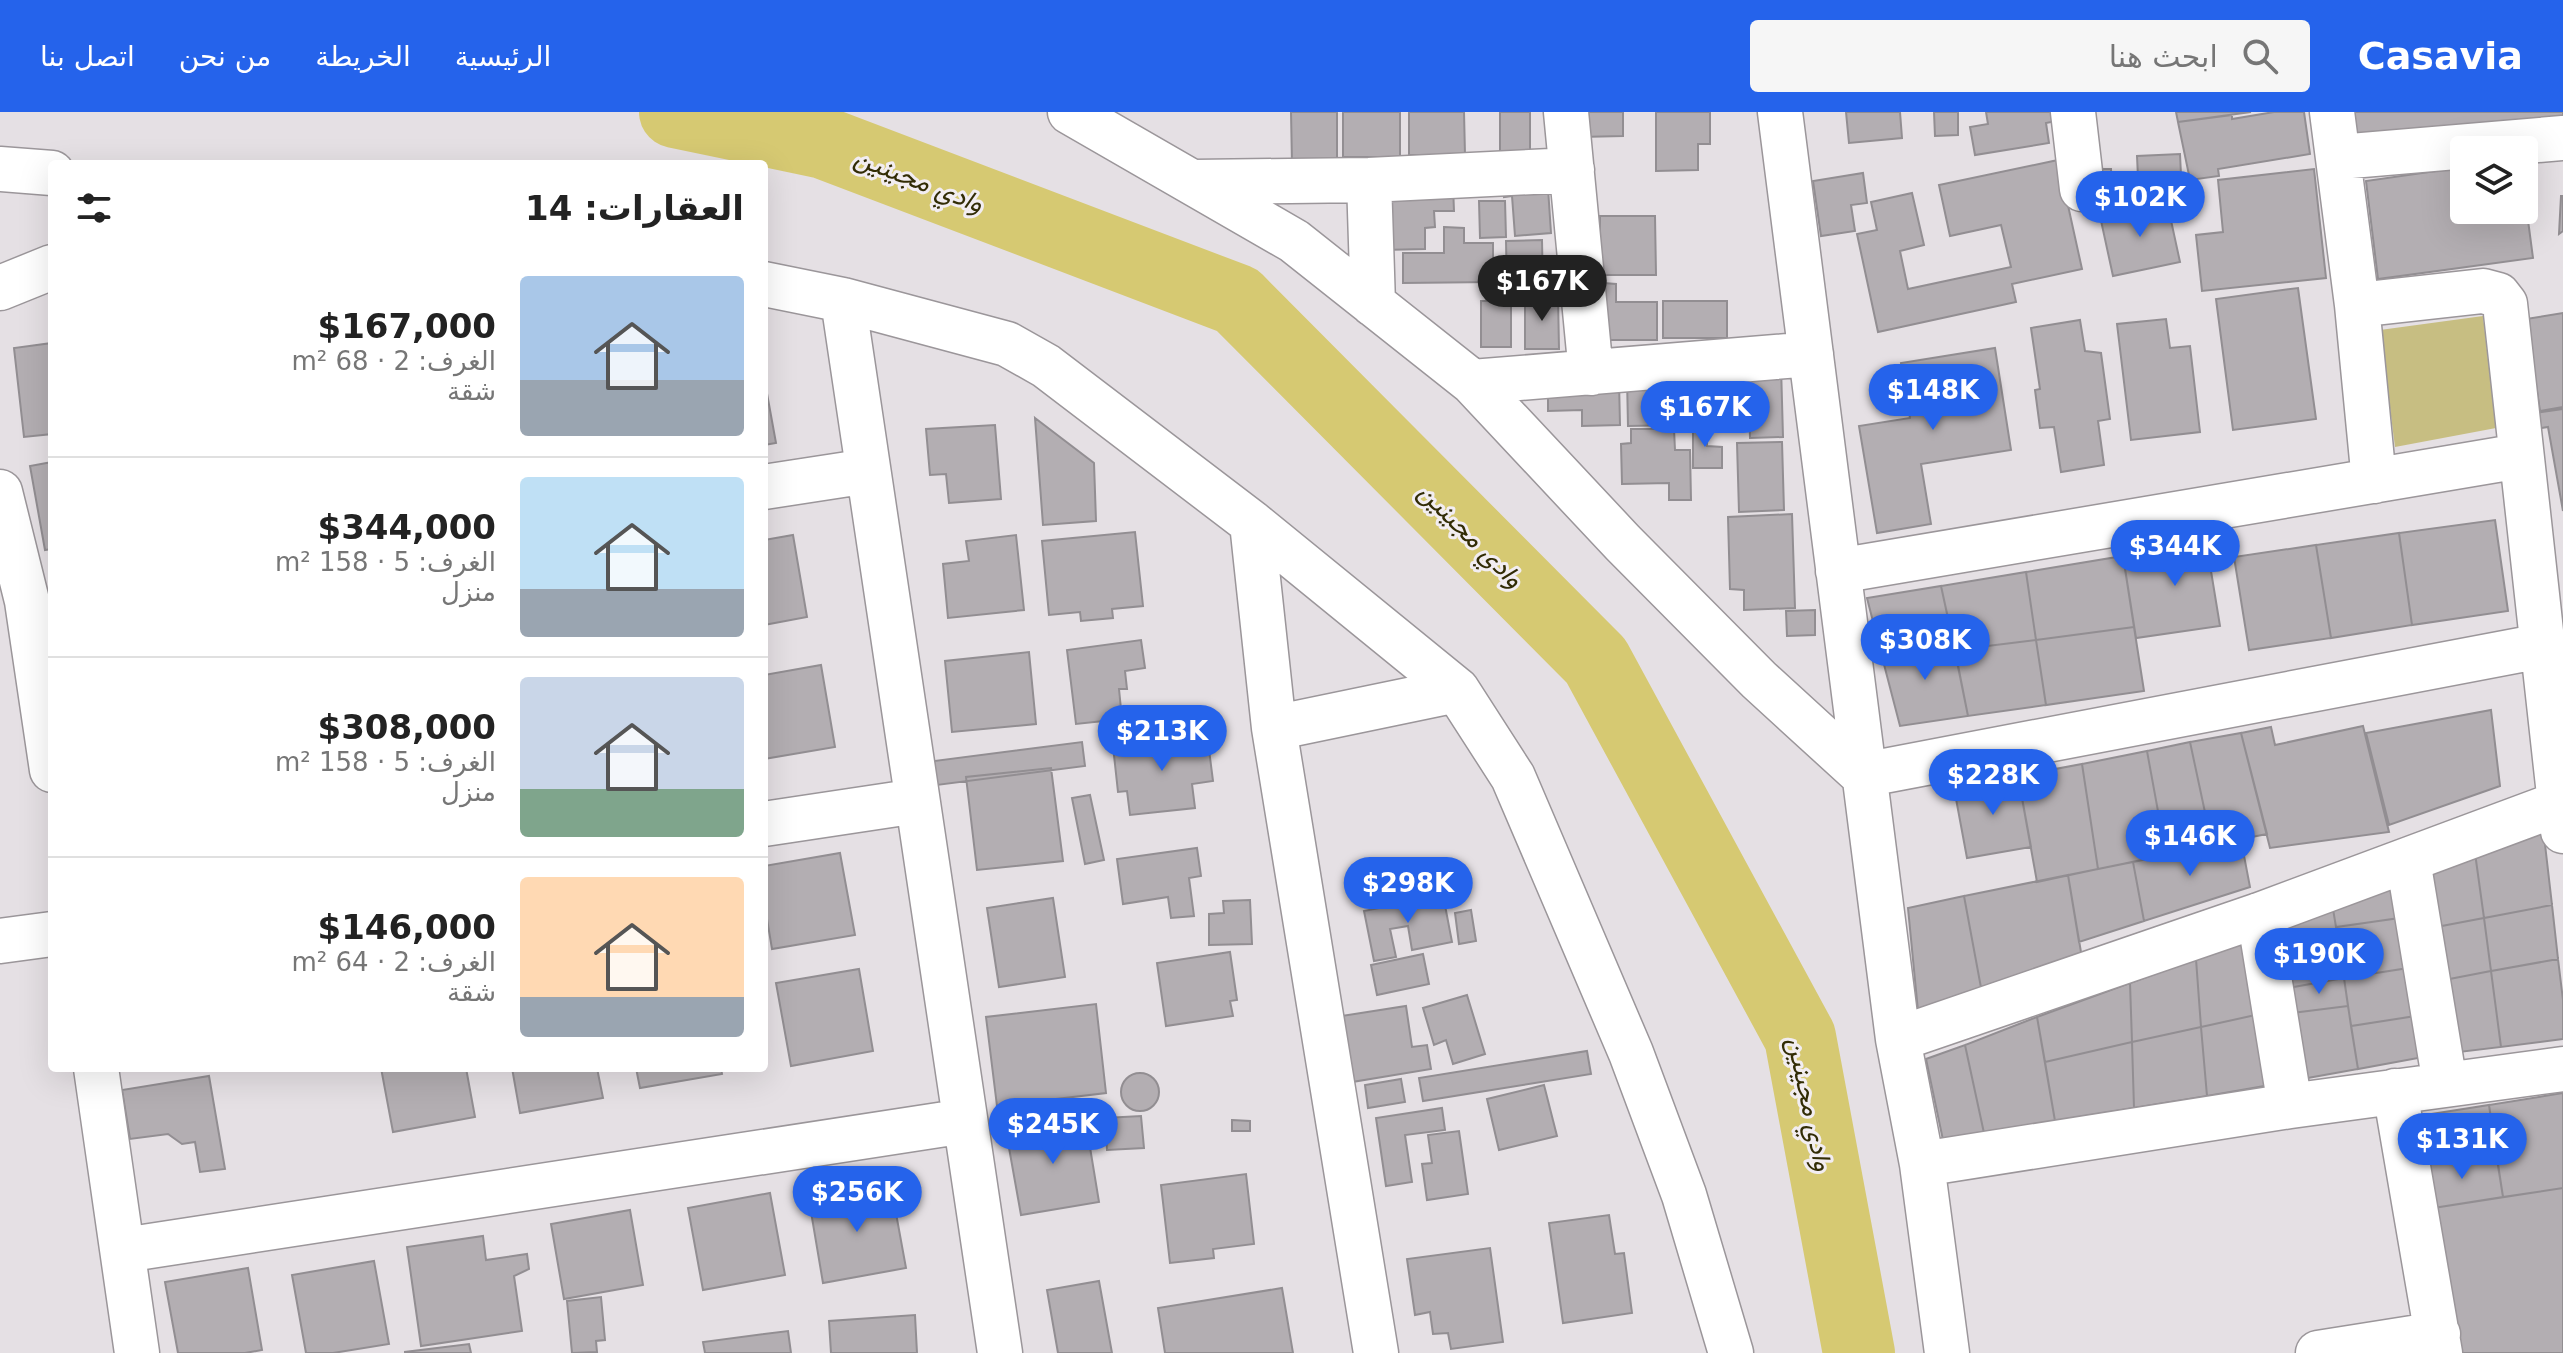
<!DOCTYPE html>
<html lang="ar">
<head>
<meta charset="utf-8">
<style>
  body { margin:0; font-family:"DejaVu Sans",Vazirmatn,sans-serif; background:#f6f6f6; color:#222; direction:rtl; height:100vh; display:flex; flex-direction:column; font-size:30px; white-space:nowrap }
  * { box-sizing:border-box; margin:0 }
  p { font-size:26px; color:#767676 }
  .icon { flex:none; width:44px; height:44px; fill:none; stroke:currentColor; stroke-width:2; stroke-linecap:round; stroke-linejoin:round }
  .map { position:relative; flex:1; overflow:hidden; direction:ltr }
  .sheet { position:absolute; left:48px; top:48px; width:720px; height:912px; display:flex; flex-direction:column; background:#fff; border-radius:8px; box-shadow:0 8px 32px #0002; direction:rtl }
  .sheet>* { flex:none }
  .tools { position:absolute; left:2450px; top:24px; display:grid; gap:16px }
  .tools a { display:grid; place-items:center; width:88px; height:88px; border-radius:8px; background:#fff; box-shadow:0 8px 32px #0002; font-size:40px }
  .price { position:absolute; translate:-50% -68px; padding:0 18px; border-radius:28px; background:#2563eb; color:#fff; font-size:26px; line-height:52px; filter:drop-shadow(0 2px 4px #0008) }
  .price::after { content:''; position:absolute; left:50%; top:48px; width:24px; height:18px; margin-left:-12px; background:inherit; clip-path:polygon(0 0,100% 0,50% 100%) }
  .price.on { background:#222; color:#fff }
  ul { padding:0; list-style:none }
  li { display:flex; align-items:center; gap:24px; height:200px; padding:0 24px }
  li+li { border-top:2px solid #e0e0e0 }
  li span { display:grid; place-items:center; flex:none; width:224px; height:160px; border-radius:8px; color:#555 }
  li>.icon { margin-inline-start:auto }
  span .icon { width:96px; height:96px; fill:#fffc; stroke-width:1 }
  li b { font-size:34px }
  h2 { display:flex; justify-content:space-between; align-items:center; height:96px; padding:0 24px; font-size:34px }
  header { display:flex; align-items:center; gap:48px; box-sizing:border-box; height:112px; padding:0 40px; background:#2563eb; color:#fff }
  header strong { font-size:38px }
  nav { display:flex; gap:44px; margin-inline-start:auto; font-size:28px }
  .search { width:560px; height:72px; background:#f6f6f6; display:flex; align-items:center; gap:20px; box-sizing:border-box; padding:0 28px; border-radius:8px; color:#767676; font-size:30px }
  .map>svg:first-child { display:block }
  .green { fill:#c7be82 }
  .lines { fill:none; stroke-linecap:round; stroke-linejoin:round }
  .river { stroke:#d6c972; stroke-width:72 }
  .building { fill:#b3aeb2; stroke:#928e92; stroke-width:2 }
  .minor-casing { stroke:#9b969a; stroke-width:47 }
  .minor { stroke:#fff; stroke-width:44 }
  .labels { text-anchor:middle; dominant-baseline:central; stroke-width:6; stroke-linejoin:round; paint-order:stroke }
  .water-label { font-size:26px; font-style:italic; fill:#322c05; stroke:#f2edf1 }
</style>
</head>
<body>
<header>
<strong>Casavia</strong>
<div class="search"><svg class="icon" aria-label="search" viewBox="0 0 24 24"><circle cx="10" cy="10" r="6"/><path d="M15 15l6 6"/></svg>ابحث هنا</div>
<nav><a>الرئيسية</a><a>الخريطة</a><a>من نحن</a><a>اتصل بنا</a></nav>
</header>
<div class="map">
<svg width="2563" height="1241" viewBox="0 0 2563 1241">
  <rect width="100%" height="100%" fill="#e5e0e4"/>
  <path class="green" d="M 2483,204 L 2496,316 L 2395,335 L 2380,218 Z"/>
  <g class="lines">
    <path class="river" d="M 675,0 L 824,31 L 1237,188 L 1596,549 L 1800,925 L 1859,1241"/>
  </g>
  <path class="building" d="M 1291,0 L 1337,0 L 1337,50 L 1292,51 Z
    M 1343,0 L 1400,0 L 1400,45 L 1343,45 Z
    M 1409,0 L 1464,0 L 1465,43 L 1409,43 Z
    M 1500,0 L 1530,0 L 1530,40 L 1500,40 Z
    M 1580,0 L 1623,0 L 1623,24 L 1580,25 Z
    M 1656,0 L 1710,0 L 1710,32 L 1698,32 L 1698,58 L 1656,59 Z
    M 1846,0 L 1900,0 L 1902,26 L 1849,31 Z
    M 1934,0 L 1958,0 L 1958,23 L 1935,24 Z
    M 1986,0 L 2059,0 L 2061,8 L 2046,11 L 2049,31 L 1975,43 L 1970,15 L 1988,12 Z
    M 2176,0 L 2251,0 L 2178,10 Z
    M 2274,0 L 2304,0 L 2310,42 L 2218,57 L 2219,64 L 2190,68 L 2178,10 L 2232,3 L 2232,7 Z
    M 2351,0 L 2563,0 L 2563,4 L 2354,29 Z
    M 2180,42 L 2182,85 L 2139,87 L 2137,44 Z
    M 2058,48 L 2082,157 L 2012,172 L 2016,190 L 1878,220 L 1857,122 L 1877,118 L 1871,90 L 1912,81 L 1924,133 L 1900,139 L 1908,177 L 2011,155 L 2001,113 L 1950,124 L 1939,73 Z
    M 2464,55 L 2464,98 L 2524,98 L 2524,78 L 2533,146 L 2378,167 L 2366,69 Z
    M 2093,57 L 2111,57 L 2112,88 L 2094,88 Z
    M 2314,57 L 2326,166 L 2202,179 L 2196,123 L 2223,120 L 2218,68 Z
    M 1547,61 L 1551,121 L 1515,124 L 1512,84 L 1504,85 L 1503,65 Z
    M 1863,61 L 1867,91 L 1851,93 L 1855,119 L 1821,124 L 1813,69 Z
    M 1453,74 L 1454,99 L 1434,99 L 1435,115 L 1425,116 L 1425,137 L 1383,138 L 1381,77 Z
    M 2561,84 L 2563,84 L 2563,119 L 2559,122 Z
    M 1479,89 L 1505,89 L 1506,125 L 1480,126 Z
    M 2167,90 L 2180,150 L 2113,164 L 2100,104 Z
    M 1600,104 L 1655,104 L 1656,163 L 1600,163 Z
    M 1444,115 L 1464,116 L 1464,131 L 1493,131 L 1493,170 L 1403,171 L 1403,141 L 1444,141 Z
    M 1542,128 L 1543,181 L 1507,181 L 1506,129 Z
    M 1603,171 L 1616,172 L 1616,190 L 1657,190 L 1657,228 L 1603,228 Z
    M 2298,176 L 2316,307 L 2233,318 L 2216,187 Z
    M 1525,185 L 1558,185 L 1559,237 L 1525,237 Z
    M 1481,189 L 1511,189 L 1511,235 L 1481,235 Z
    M 1663,189 L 1727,189 L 1727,226 L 1663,226 Z
    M 2563,201 L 2563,295 L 2540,299 L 2526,207 Z
    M 2166,207 L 2170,236 L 2190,234 L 2200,320 L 2131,328 L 2117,212 Z
    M 2080,208 L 2085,239 L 2101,241 L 2110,307 L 2098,309 L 2104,353 L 2061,360 L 2054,315 L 2040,316 L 2035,278 L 2040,277 L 2031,216 Z
    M 52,231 L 52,322 L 24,325 L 14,236 Z
    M 1995,236 L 2011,338 L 1921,352 L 1931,412 L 1877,421 L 1859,314 L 1910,306 L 1901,251 Z
    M 1781,254 L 1783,325 L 1750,326 L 1748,255 Z
    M 1741,258 L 1744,304 L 1689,307 L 1687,262 Z
    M 1678,264 L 1680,313 L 1628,314 L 1627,266 Z
    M 764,265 L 776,331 L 764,333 Z
    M 1619,269 L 1620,313 L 1582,314 L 1582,298 L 1548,299 L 1548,270 Z
    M 2563,297 L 2563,399 L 2548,315 L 2522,319 L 2520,303 Z
    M 1035,306 L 1094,351 L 1096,409 L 1043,413 Z
    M 1693,309 L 1707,309 L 1707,334 L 1722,335 L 1722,356 L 1693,356 Z
    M 995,313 L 1001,387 L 949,391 L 946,362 L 930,363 L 926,317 Z
    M 1631,317 L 1674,317 L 1675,338 L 1690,338 L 1691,388 L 1669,388 L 1669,371 L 1622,372 L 1621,332 L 1631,331 Z
    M 1782,330 L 1784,398 L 1739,400 L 1737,331 Z
    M 52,350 L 52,437 L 45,438 L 30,354 Z
    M 1792,402 L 1795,496 L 1744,498 L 1744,478 L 1730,477 L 1728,405 Z
    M 2495,408 L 2508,499 L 2412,513 L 2399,421 Z
    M 1135,420 L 1143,494 L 1112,497 L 1113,506 L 1081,509 L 1080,500 L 1049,503 L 1042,429 Z
    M 2399,421 L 2412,513 L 2331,526 L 2316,433 Z
    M 793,423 L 807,505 L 764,513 L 764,428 Z
    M 1016,423 L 1024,498 L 948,506 L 943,452 L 969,449 L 966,429 Z
    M 2231,426 L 2234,449 L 2210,453 L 2220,514 L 2136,526 L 2123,444 Z
    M 2316,433 L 2331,526 L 2249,538 L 2234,445 Z
    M 2123,444 L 2134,515 L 2036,528 L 2026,460 Z
    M 2026,460 L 2036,528 L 1955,538 L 1941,474 Z
    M 1941,474 L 1952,525 L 1880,537 L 1867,486 Z
    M 1815,498 L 1815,523 L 1787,524 L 1786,499 Z
    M 2134,515 L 2144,579 L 2046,593 L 2036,528 Z
    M 1952,525 L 1968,604 L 1900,614 L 1880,537 Z
    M 1141,528 L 1145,556 L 1125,559 L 1127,577 L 1119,577 L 1122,607 L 1076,612 L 1067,538 Z
    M 2036,528 L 2046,593 L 1968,604 L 1955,538 Z
    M 1029,540 L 1036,612 L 952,620 L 945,549 Z
    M 821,553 L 835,635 L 764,647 L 764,563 Z
    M 2491,598 L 2500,674 L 2389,713 L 2366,621 Z
    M 2363,614 L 2389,720 L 2270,736 L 2241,621 L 2271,615 L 2275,633 Z
    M 2241,621 L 2267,722 L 2212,733 L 2190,630 Z
    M 1207,622 L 1213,669 L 1192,672 L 1195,696 L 1130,703 L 1127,679 L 1118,680 L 1113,634 Z
    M 1082,630 L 1085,654 L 937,673 L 934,649 Z
    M 2190,630 L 2212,733 L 2166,743 L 2147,639 Z
    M 2147,639 L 2166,743 L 2098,757 L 2082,652 Z
    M 2082,652 L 2098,757 L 2037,770 L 2018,664 Z
    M 1051,656 L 1063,749 L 977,758 L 966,665 Z
    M 2018,664 L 2031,735 L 1967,746 L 1954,676 Z
    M 1090,683 L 1104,748 L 1085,752 L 1072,686 Z
    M 2543,715 L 2552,793 L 2484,806 L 2475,741 Z
    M 2241,728 L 2250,775 L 2144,809 L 2133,750 Z
    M 1197,736 L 1201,764 L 1189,766 L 1194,804 L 1171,806 L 1168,785 L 1123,792 L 1117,747 Z
    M 840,741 L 855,823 L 772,837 L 764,789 L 764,754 Z
    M 2475,741 L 2484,806 L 2431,816 L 2422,762 Z
    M 2133,750 L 2144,809 L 2079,830 L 2068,763 Z
    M 2068,763 L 2082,846 L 1982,881 L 1964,784 Z
    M 2402,772 L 2407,805 L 2336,815 L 2333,797 Z
    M 1443,783 L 1452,830 L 1412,838 L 1408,814 L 1390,817 L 1396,845 L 1374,849 L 1364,799 Z
    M 1964,784 L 1982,881 L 1918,899 L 1908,796 Z
    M 1053,786 L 1065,865 L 999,875 L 987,796 Z
    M 1250,788 L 1252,832 L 1209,833 L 1209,802 L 1224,801 L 1223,789 Z
    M 2552,793 L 2558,847 L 2491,859 L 2484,806 Z
    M 2333,797 L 2340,839 L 2284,850 L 2279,816 Z
    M 1471,798 L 1476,829 L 1459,832 L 1455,801 Z
    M 2407,805 L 2415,855 L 2344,866 L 2336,815 Z
    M 2484,806 L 2491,859 L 2439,869 L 2431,816 Z
    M 2249,827 L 2260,902 L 2201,915 L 2196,847 Z
    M 2340,839 L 2344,866 L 2288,876 L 2284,850 Z
    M 1230,840 L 1237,888 L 1230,889 L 1233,904 L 1166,914 L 1157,851 Z
    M 1423,842 L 1429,872 L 1377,883 L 1371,853 Z
    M 2196,847 L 2201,915 L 2132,930 L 2130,871 Z
    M 2558,847 L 2563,888 L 2563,927 L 2501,935 L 2491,859 Z
    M 2415,855 L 2422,903 L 2351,914 L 2344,866 Z
    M 859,857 L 873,939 L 791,954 L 776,871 Z
    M 2491,859 L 2501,935 L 2451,941 L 2439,869 Z
    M 2344,866 L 2348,894 L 2292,901 L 2288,876 Z
    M 2130,871 L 2132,930 L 2045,950 L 2037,905 Z
    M 1467,883 L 1485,942 L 1453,952 L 1446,928 L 1434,933 L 1423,896 Z
    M 1096,892 L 1106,981 L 997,994 L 986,905 Z
    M 1406,894 L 1412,935 L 1427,933 L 1431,957 L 1346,971 L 1335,905 Z
    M 2348,894 L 2358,957 L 2302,967 L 2292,901 Z
    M 2260,902 L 2270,973 L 2207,984 L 2201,915 Z
    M 2422,903 L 2429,944 L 2358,957 L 2351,914 Z
    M 2037,905 L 2055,1009 L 1984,1021 L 1965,933 Z
    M 2201,915 L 2207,984 L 2134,996 L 2132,930 Z
    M 2132,930 L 2134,996 L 2055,1009 L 2045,950 Z
    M 1965,933 L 1984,1021 L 1943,1028 L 1926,947 Z
    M 1587,939 L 1591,962 L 1423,989 L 1419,966 Z
    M 381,956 L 466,956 L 475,1005 L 393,1020 Z
    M 512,956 L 597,956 L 603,986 L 520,1001 Z
    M 636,956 L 721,956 L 722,962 L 640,976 Z
    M1121 980a19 19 0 1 1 38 0a19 19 0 1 1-38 0Z
    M 209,964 L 225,1057 L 200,1060 L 195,1030 L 182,1032 L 168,1022 L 130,1027 L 122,978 Z
    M 1401,967 L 1405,990 L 1368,996 L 1365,973 Z
    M 1544,973 L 1557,1024 L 1499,1038 L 1487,987 Z
    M 2563,981 L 2563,1076 L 2503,1085 L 2489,993 Z
    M 2489,993 L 2496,1041 L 2420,1053 L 2412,1005 Z
    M 1442,996 L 1445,1018 L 1405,1023 L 1412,1070 L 1386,1074 L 1376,1006 Z
    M 1141,1004 L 1144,1036 L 1107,1038 L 1105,1006 Z
    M 1085,1005 L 1099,1090 L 1021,1103 L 1006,1019 Z
    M 1232,1008 L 1250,1009 L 1250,1019 L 1232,1019 Z
    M 1459,1019 L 1468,1082 L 1427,1088 L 1422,1052 L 1432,1051 L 1428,1023 Z
    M 2496,1041 L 2503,1085 L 2427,1097 L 2420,1053 Z
    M 1246,1062 L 1254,1132 L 1213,1137 L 1214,1146 L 1170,1151 L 1161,1073 Z
    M 891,1074 L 906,1156 L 823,1171 L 809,1088 Z
    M 2563,1076 L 2563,1241 L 2456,1241 L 2427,1097 Z
    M 770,1081 L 785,1163 L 703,1178 L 688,1096 Z
    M 630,1098 L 643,1173 L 564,1187 L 551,1112 Z
    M 1609,1103 L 1615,1142 L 1624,1141 L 1632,1201 L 1563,1211 L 1549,1111 Z
    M 483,1124 L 486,1148 L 527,1142 L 529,1157 L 514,1164 L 522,1219 L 421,1234 L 407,1135 Z
    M 1490,1136 L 1503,1230 L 1451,1237 L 1448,1221 L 1433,1222 L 1430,1200 L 1415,1203 L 1407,1147 Z
    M 374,1149 L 389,1232 L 333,1241 L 306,1241 L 292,1163 Z
    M 248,1156 L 262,1238 L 245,1241 L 178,1241 L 165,1170 Z
    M 1099,1169 L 1112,1241 L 1058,1241 L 1047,1178 Z
    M 1282,1176 L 1293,1241 L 1165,1241 L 1158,1196 Z
    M 601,1185 L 605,1228 L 596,1229 L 597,1240 L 572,1241 L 567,1189 Z
    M 915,1203 L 917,1241 L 831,1241 L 829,1209 Z
    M 788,1219 L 791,1241 L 705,1241 L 703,1230 Z
    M 469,1232 L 471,1241 L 405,1241 L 405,1240 Z"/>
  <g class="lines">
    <g class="minor-casing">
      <path id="minor" d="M 1070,0 L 1294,129 L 1472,270 L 1623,431 L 1759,568 L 1863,663
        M 1566,0 L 1591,261
        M 1780,0 L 1898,927 L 1922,1052 L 1947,1241
        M 2073,0 L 2082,77
        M 2332,0 L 2357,193 L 2374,369
        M 2339,45 L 2563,26
        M 0,57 L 52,61
        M 1369,68 L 1373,192
        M 1194,70 L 1369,68 L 1572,58
        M 764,172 L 843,188 L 1007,232 L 1046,254 L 1252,411 L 1457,578 L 1513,665 L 1631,941 L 1684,1083 L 1731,1241
        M 0,176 L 52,155
        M 843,188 L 1000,1241
        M 2357,193 L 2483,179 L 2498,183 L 2505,192 L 2563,719
        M 1472,270 L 1811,242
        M 764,375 L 868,359
        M 0,380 L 27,489 L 52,658
        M 1252,411 L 1274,616 L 1376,1241
        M 1838,459 L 2520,344
        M 1274,616 L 1457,578
        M 1863,663 L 2541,534
        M 764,712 L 917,689
        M 2408,748 L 2445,972
        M 2259,803 L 2290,994
        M 0,829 L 52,822
        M 1898,927 L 2259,803 L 2563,690
        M 96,956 L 137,1241
        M 2395,979 L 2440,1241
        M 1922,1052 L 2290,994 L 2563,957
        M 124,1138 L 965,1009
        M 2318,1241 L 2438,1222"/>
    </g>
    <use href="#minor" class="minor"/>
  </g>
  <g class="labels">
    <g class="water-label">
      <text transform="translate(919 68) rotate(21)">وادي مجينين</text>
      <text transform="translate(1471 423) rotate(45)">وادي مجينين</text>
      <text transform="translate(1810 992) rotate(78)">وادي مجينين</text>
    </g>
  </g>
</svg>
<div class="tools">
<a><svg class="icon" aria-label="layers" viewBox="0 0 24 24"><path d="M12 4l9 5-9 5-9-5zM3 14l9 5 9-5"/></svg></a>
</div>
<b class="price" style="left:2140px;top:127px">$102K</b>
<b class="price on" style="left:1542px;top:211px">$167K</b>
<b class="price" style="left:1933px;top:320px">$148K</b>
<b class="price" style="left:1705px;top:337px">$167K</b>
<b class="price" style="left:2175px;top:476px">$344K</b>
<b class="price" style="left:1925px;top:570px">$308K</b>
<b class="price" style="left:1162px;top:661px">$213K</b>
<b class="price" style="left:1993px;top:705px">$228K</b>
<b class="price" style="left:2190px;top:766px">$146K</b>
<b class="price" style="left:1408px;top:813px">$298K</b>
<b class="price" style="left:2319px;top:884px">$190K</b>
<b class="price" style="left:1053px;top:1054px">$245K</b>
<b class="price" style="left:2462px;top:1069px">$131K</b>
<b class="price" style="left:857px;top:1122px">$256K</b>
<section class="sheet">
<h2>العقارات: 14<svg class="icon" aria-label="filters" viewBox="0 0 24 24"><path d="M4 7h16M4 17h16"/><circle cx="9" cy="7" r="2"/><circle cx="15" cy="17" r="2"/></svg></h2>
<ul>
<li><span style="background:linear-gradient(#a9c7e8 65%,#9aa5b1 0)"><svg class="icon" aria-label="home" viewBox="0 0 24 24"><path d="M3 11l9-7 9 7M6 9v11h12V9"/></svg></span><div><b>$167,000</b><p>الغرف: 2 · 68 m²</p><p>شقة</p></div></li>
<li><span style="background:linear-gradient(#bfe0f5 70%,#9aa5b1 0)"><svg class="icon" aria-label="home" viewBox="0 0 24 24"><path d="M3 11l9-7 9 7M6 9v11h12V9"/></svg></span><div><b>$344,000</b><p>الغرف: 5 · 158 m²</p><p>منزل</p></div></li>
<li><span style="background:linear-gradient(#c9d6e8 70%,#7fa58c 0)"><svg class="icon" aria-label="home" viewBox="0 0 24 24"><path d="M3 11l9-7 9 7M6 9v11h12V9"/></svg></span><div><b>$308,000</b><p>الغرف: 5 · 158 m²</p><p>منزل</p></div></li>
<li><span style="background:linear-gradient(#ffd9b3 75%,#9aa5b1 0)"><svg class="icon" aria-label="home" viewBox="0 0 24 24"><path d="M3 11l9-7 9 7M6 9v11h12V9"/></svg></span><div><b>$146,000</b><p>الغرف: 2 · 64 m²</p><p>شقة</p></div></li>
</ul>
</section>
</div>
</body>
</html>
